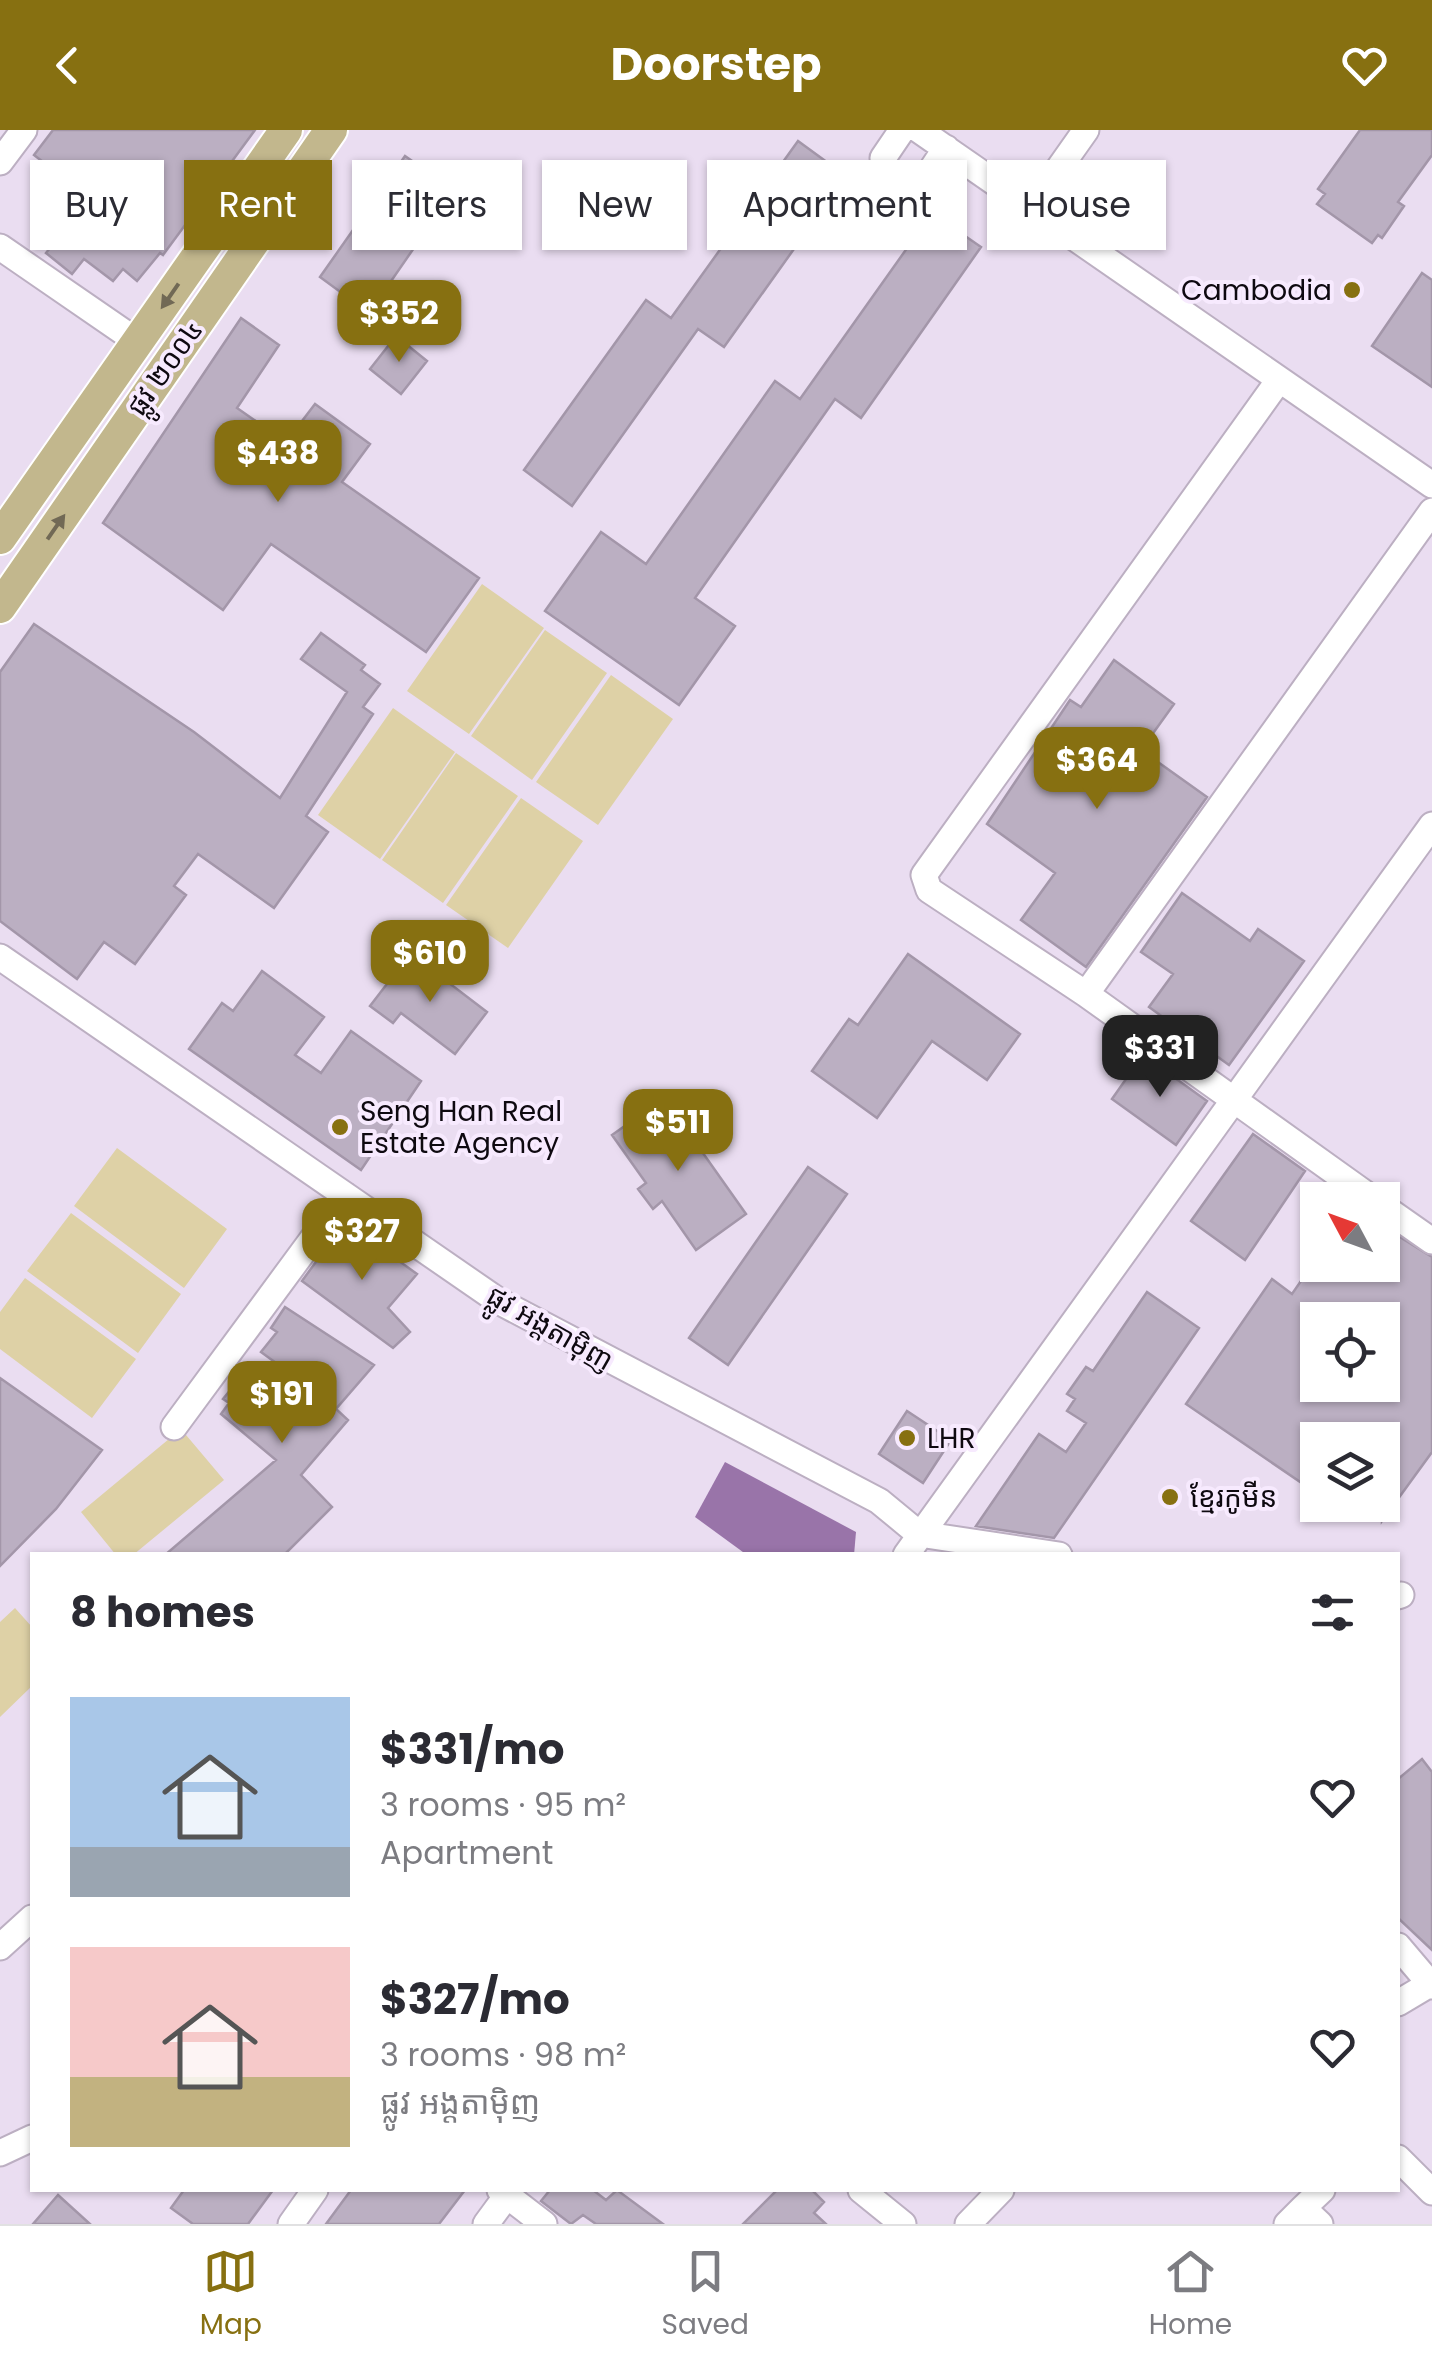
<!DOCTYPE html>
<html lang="en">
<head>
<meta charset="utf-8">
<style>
  body { margin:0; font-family:Poppins,"Noto Sans Khmer",sans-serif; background:#f7f7f7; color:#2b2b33; height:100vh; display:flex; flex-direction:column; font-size:38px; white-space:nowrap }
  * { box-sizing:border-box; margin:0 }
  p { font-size:32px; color:#7c7c81 }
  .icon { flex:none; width:55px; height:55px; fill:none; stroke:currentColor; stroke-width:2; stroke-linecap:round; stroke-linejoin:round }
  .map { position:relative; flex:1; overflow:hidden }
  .panel { position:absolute; left:30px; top:1422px; width:1370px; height:640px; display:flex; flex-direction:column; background:#fff; border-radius:0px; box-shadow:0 2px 8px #0004 }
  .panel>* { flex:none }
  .hud { position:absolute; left:30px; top:30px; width:1372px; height:90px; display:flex; gap:20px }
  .needle { width:65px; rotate:311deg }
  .controls { position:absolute; left:1300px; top:1052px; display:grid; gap:20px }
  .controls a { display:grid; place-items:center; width:100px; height:100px; border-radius:0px; background:#fff; box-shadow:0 2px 8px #0004; font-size:50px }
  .price { position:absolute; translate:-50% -85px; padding:0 22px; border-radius:20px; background:#877011; color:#fff; font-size:32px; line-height:65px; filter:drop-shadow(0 2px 5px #0008) }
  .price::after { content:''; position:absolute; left:50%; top:60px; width:30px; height:22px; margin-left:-15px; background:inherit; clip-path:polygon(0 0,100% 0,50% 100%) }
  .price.current { background:#222; color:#fff }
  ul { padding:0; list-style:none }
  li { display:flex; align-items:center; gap:30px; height:250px; padding:0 40px }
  li span { display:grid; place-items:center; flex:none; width:280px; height:200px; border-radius:0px; color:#555 }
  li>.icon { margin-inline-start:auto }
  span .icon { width:120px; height:120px; fill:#fffc; stroke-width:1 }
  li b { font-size:42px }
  h2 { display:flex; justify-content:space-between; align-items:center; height:120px; padding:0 40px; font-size:42px }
  .pill { padding:0 35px; border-radius:0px; background:#fff; box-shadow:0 2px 8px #0004; font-size:35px; line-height:90px }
  .pill.current { background:#877011; color:#fff }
  header { display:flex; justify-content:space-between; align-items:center; height:130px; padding:0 40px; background:#877011; color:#fff; font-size:45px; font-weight:700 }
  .dock { display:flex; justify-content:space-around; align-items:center; height:140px; border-top:2px solid #e1e1e2; background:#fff; font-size:28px; color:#7c7c81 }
  .dock a { display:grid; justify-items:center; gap:5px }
  .dock .current { color:#877011 }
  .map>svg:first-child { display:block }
  .green { fill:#ded1a6 }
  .water { fill:#9974a9 }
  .building { fill:#bbafc2; stroke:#a396a9; stroke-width:2.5; fill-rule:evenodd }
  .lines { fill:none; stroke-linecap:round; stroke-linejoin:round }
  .minor-casing { stroke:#bcafc2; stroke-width:29 }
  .major-casing { stroke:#fff; stroke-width:36 }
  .minor { stroke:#fff; stroke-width:25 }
  .major { stroke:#c2b78d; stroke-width:32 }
  .oneway { fill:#716955 }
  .poi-dot { fill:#877011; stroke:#f7eafe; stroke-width:4 }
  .labels { text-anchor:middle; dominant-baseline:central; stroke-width:8; stroke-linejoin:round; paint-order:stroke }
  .poi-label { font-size:28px; fill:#0e0910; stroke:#f7eafe; text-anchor:start }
  .street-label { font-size:28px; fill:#0e0910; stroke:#f7eafe }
</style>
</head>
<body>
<header><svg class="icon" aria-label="back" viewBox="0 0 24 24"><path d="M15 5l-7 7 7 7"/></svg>Doorstep<svg class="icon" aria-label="heart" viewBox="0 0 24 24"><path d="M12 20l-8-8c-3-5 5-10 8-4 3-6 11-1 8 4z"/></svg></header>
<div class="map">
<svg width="1432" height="2094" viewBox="0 0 1432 2094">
  <rect width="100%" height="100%" fill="#eaddf1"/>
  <path class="green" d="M 482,454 L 544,498 L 469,604 L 407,561 Z
    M 545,500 L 607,543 L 532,650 L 471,606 Z
    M 611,545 L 673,589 L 598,695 L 536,652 Z
    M 393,578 L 455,622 L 380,729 L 318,685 Z
    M 456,623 L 518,666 L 443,773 L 382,730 Z
    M 521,668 L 583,711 L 508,818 L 446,775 Z
    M 117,1018 L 227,1099 L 184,1158 L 74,1076 Z
    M 71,1083 L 181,1164 L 138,1223 L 27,1141 Z
    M 25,1148 L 136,1229 L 92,1288 L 0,1219 L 0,1182 Z
    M 181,1299 L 224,1350 L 133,1425 L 116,1425 L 81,1382 Z
    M 15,1478 L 32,1497 L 32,1556 L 0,1587 L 0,1492 Z"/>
  <path class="water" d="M 725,1332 L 856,1402 L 854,1425 L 747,1425 L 695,1387 Z"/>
  <path class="building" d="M 53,0 L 255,0 L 163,125 L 160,123 L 137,151 L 123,139 L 113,151 L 84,129 L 72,144 L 46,123 L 90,68 L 34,25 Z
    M 1360,0 L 1432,0 L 1432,25 L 1398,72 L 1404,76 L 1382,108 L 1378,105 L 1372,113 L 1317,74 L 1325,64 L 1318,59 Z
    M 798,11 L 846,46 L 724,217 L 698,199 L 572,376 L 524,340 L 646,170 L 671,188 Z
    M 405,26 L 454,60 L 369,183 L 320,147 Z
    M 932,83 L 981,117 L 861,288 L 835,269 L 695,468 L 735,496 L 679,575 L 545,481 L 601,402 L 646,434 L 775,251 L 800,269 Z
    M 1422,143 L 1432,150 L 1432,257 L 1372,216 Z
    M 241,188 L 279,215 L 237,278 L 286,312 L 315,274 L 370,314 L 342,352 L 479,448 L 426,522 L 271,414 L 223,480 L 103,393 Z
    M 396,206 L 427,231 L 401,264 L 370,239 Z
    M 34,494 L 194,602 L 280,668 L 347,562 L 301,529 L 321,503 L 365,535 L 361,540 L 380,554 L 363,577 L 373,584 L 306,686 L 328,702 L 274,778 L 198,724 L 174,756 L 186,765 L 135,834 L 104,812 L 77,849 L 0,791 L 0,542 Z
    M 1114,530 L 1174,574 L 1141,620 L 1207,667 L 1086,837 L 1021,790 L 1055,743 L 987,694 L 1070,570 L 1081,577 Z
    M 1182,763 L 1250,811 L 1258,799 L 1304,831 L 1229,935 L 1149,877 L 1173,844 L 1141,822 Z
    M 908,824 L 1020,904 L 987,950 L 932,911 L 877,988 L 812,941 L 849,889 L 858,895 Z
    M 407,828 L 429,845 L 432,840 L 487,882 L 455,924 L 401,883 L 393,893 L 370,876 Z
    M 262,841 L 324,887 L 295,925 L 321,943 L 351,901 L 421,951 L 361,1040 L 189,919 L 222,873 L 233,881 Z
    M 1143,925 L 1207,971 L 1176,1015 L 1112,969 Z
    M 664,968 L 746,1084 L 696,1120 L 662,1071 L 653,1079 L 638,1059 L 646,1053 L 612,1005 Z
    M 1253,1004 L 1305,1041 L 1245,1130 L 1191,1091 Z
    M 808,1037 L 847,1064 L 728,1235 L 689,1208 Z
    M 345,1092 L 417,1144 L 388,1178 L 410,1202 L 393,1218 L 302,1151 Z
    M 1382,1096 L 1432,1127 L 1432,1322 L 1382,1391 L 1382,1310 L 1318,1310 L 1318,1346 L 1309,1358 L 1186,1274 L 1272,1149 L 1292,1164 L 1312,1135 L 1382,1135 ZM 1318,1190 L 1382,1190 L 1382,1255 L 1318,1255 Z
    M 1147,1162 L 1199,1198 L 1054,1408 L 976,1396 L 1039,1304 L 1066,1322 L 1086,1293 L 1067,1281 L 1075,1269 L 1067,1264 L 1086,1237 L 1093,1241 Z
    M 285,1177 L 374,1235 L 336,1279 L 348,1290 L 301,1345 L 332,1377 L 284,1425 L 165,1425 L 276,1330 L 221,1284 L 229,1273 L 223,1269 L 245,1242 L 300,1288 L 320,1265 L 261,1222 L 277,1202 L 271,1198 Z
    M 0,1248 L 102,1320 L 56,1379 L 0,1436 Z
    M 907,1281 L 951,1310 L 923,1353 L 879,1324 Z
    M 1422,1629 L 1432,1642 L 1432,1820 L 1398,1788 L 1398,1649 Z
    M 184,2060 L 273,2060 L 248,2094 L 193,2094 L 171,2078 Z
    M 351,2060 L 465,2060 L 439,2094 L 326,2094 Z
    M 550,2060 L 593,2060 L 606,2070 L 617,2060 L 663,2094 L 596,2094 L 583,2085 L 571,2094 L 541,2071 Z
    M 777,2060 L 812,2060 L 824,2072 L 814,2083 L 826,2094 L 743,2094 Z
    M 58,2065 L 90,2094 L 33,2094 Z"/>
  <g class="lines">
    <g class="minor-casing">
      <path id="minor" d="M 919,0 L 1432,355
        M 883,28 L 902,0
        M 0,32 L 24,0
        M 918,60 L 946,18
        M 1031,78 L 1086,0
        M 0,117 L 138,212
        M 1279,250 L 924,745 L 929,760 L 1086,864 L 1374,1070
        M 0,827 L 500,1172 L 879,1371 L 919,1404
        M 1086,864 L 1432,381
        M 1382,1076 L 1432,1111
        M 174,1297 L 345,1065
        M 919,1404 L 1059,1425
        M 906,1425 L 1432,695
        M 1398,1466 L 1401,1465
        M 1398,1816 L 1432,1856
        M 0,1817 L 32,1788
        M 1398,1873 L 1430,1854
        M 0,2023 L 32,2008
        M 1398,2028 L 1432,2062
        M 500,2060 L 544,2094
        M 861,2060 L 903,2094
        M 1303,2078 L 1322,2060
        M 291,2094 L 315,2060
        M 486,2094 L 511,2060
        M 968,2094 L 1001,2060
        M 1287,2094 L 1303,2078 L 1320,2094"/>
    </g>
    <g class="major-casing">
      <path id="major" d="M 0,408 L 286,0
        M 0,477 L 331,0"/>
    </g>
    <use href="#minor" class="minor"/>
    <use href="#major" class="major"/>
  </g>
  <defs><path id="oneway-solid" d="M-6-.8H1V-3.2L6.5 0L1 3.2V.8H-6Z" transform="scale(2.5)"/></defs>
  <g class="oneway">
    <use href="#oneway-solid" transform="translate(170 166) rotate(125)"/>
    <use href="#oneway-solid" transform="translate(56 397) rotate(-55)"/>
  </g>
  <g class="poi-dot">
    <circle cx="1352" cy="160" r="10"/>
    <circle cx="340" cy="997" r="10"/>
    <circle cx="907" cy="1308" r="10"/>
    <circle cx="1170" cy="1367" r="10"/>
  </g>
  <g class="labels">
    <g class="poi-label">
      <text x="1332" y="160" text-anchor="end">Cambodia</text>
      <text x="360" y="981">Seng Han Real<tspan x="360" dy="32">Estate Agency</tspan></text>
      <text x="927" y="1308">LHR</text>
      <text x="1190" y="1367">ខ្មែរកូមីន</text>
    </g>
    <g class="street-label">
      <text transform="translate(165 238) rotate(-55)">ផ្លូវ ២០០៤</text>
      <text transform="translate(550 1198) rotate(30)">ផ្លូវ អង្តតាម៉ិញ</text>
    </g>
  </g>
</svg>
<div class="controls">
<a><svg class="needle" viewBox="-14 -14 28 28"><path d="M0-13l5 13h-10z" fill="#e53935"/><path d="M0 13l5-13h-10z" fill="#7c7c81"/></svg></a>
<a><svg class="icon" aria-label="locate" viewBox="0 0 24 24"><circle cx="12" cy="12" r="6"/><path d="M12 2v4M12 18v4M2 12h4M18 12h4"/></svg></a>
<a><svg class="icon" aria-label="layers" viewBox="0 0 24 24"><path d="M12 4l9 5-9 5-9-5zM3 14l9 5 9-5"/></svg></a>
</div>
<b class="price" style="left:399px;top:235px">$352</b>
<b class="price" style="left:278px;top:375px">$438</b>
<b class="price" style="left:1097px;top:682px">$364</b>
<b class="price" style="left:430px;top:875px">$610</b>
<b class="price current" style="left:1160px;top:970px">$331</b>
<b class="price" style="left:678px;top:1044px">$511</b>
<b class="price" style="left:362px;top:1153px">$327</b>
<b class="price" style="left:282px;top:1316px">$191</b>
<div class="hud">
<a class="pill">Buy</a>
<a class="pill current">Rent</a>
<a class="pill">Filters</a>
<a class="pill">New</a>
<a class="pill">Apartment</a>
<a class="pill">House</a>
</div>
<section class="panel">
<h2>8 homes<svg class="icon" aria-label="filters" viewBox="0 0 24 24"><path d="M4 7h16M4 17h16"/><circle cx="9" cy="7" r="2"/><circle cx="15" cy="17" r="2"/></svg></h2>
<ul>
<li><span style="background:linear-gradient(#a9c7e8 75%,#9aa5b1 0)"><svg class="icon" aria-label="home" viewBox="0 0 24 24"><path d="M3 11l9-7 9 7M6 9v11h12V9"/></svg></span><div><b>$331/mo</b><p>3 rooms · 95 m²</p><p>Apartment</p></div><svg class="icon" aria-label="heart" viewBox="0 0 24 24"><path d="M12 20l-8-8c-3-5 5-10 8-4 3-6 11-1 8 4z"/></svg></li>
<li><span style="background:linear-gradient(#f6c9c9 65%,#c2b280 0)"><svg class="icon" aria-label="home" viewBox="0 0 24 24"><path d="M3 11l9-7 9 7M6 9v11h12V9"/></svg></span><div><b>$327/mo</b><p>3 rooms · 98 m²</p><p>ផ្លូវ អង្តតាម៉ិញ</p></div><svg class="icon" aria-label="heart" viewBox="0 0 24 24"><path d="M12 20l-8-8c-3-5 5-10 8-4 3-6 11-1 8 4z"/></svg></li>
</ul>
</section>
</div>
<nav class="dock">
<a class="current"><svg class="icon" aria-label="map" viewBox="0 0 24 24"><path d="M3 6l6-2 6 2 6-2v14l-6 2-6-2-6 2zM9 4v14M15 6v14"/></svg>Map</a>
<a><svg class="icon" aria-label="saved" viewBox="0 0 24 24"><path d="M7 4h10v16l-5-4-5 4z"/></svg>Saved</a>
<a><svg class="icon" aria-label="home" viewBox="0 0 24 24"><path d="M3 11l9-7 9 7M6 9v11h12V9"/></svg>Home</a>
</nav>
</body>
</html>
